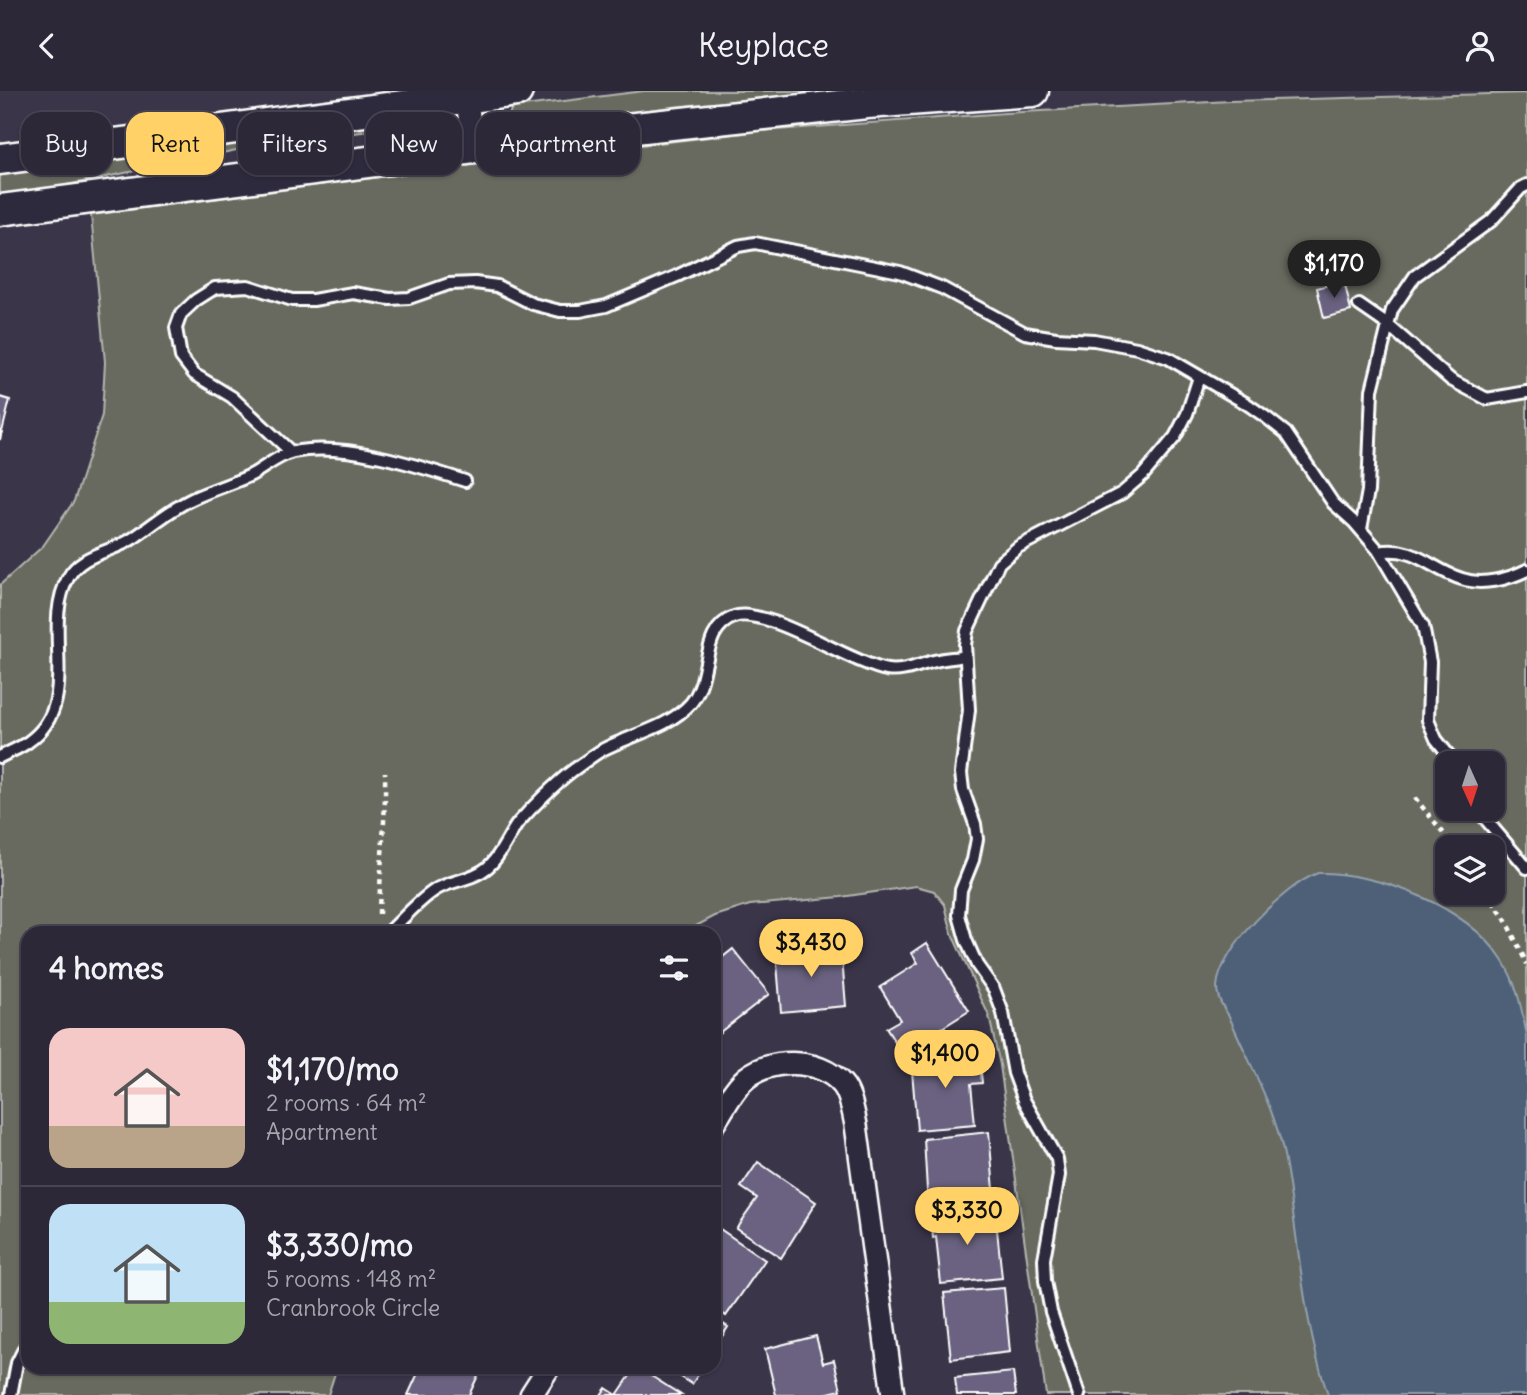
<!DOCTYPE html>
<html lang="en">
<head>
<meta charset="utf-8">
<style>
  body { margin:0; font-family:Delius,sans-serif; background:#383443; color:#f1f3f6; height:100vh; display:flex; flex-direction:column; font-size:26px; white-space:nowrap }
  * { box-sizing:border-box; margin:0 }
  p { font-size:23px; color:#a6a6ae }
  .icon { flex:none; width:38px; height:38px; fill:none; stroke:currentColor; stroke-width:2; stroke-linecap:round; stroke-linejoin:round }
  .map { position:relative; flex:1; overflow:hidden }
  .side { position:absolute; left:21px; top:835px; width:700px; height:448px; display:flex; flex-direction:column; background:#2c2838; border-radius:21px; box-shadow:0 2px 5px #0004,0 0 0 2px #484453 }
  .side>* { flex:none }
  .banner { position:absolute; left:21px; top:21px; width:700px; height:63px; display:flex; gap:14px }
  .needle { width:46px; rotate:177deg }
  .controls { position:absolute; left:1435px; top:660px; display:grid; gap:14px }
  .controls a { display:grid; place-items:center; width:70px; height:70px; border-radius:14px; background:#2c2838; box-shadow:0 2px 5px #0004,0 0 0 2px #484453; font-size:35px }
  .price { position:absolute; translate:-50% -60px; padding:0 16px; border-radius:24px; background:#ffd166; color:#111; font-size:23px; line-height:46px; filter:drop-shadow(0 2px 4px #0008) }
  .price::after { content:''; position:absolute; left:50%; top:42px; width:21px; height:16px; margin-left:-10px; background:inherit; clip-path:polygon(0 0,100% 0,50% 100%) }
  .price.on { background:#222; color:#fff }
  ul { padding:0; list-style:none }
  li { display:flex; align-items:center; gap:21px; height:175px; padding:0 28px }
  li+li { border-top:2px solid #484453 }
  li span { display:grid; place-items:center; flex:none; width:196px; height:140px; border-radius:21px; color:#555 }
  li>.icon { margin-inline-start:auto }
  span .icon { width:84px; height:84px; fill:#fffc; stroke-width:1 }
  li b { font-size:30px }
  h2 { display:flex; justify-content:space-between; align-items:center; height:84px; padding:0 28px; font-size:30px }
  .chip { padding:0 24px; border-radius:21px; background:#2c2838; box-shadow:0 2px 5px #0004,0 0 0 2px #484453; font-size:24px; line-height:63px }
  .chip.on { background:#ffd166; color:#111 }
  header { display:flex; justify-content:space-between; align-items:center; height:91px; padding:0 28px; background:#2c2838; font-size:32px; font-weight:600 }
  .map>svg:first-child { display:block }
  .green { fill:#676b5e; stroke:#b3b5ae; stroke-width:2; fill-rule:evenodd }
  .water { fill:#4d6077; stroke:#94a0ad; stroke-width:2 }
  .building { fill:#6a6280; stroke:#fff; stroke-width:2 }
  .lines { fill:none; stroke-linecap:round; stroke-linejoin:round }
  .service-casing { stroke:#fff; stroke-width:16 }
  .minor-casing { stroke:#fff; stroke-width:26 }
  .secondary-casing { stroke:#fff; stroke-width:35 }
  .path { stroke:#fff; stroke-width:4.5; stroke-dasharray:5 5; stroke-linecap:butt }
  .service { stroke:#2f2a3d; stroke-width:10 }
  .minor { stroke:#2f2a3d; stroke-width:21 }
  .secondary { stroke:#2f2a3d; stroke-width:30 }
</style>
</head>
<body>
<header><svg class="icon" aria-label="back" viewBox="0 0 24 24"><path d="M15 5l-7 7 7 7"/></svg>Keyplace<svg class="icon" aria-label="person" viewBox="0 0 24 24"><circle cx="12" cy="8" r="4"/><path d="M4 21q1-7 8-7t8 7"/></svg></header>
<div class="map">
<svg width="1527" height="1304" viewBox="0 0 1527 1304">
  <rect width="100%" height="100%" fill="#3b354a"/>
  <filter id="ink" filterUnits="userSpaceOnUse"><feTurbulence type="fractalNoise" baseFrequency=".0143" numOctaves="2"/><feDisplacementMap in="SourceGraphic" scale="14" xChannelSelector="R" yChannelSelector="G"/><feConvolveMatrix kernelMatrix="1 2 1 2 8 2 1 2 1" color-interpolation-filters="sRGB"/></filter>
  <g filter="url(#ink)">
    <path class="green" d="M 644,0 L 833,0 L 673,16 L 521,35 L 512,31 L 508,26 L 511,19 L 516,16 Z
      M 1527,2 L 1527,1304 L 1046,1304 L 1000,974 L 989,925 L 952,843 L 945,814 L 934,800 L 916,795 L 841,806 L 750,814 L 715,825 L 683,842 L 28,842 L 28,1276 L 337,1276 L 328,1304 L 0,1304 L 0,494 L 43,455 L 74,410 L 102,324 L 105,271 L 91,124 L 479,73 L 762,40 L 1005,22 L 1230,10 ZM 1447,672 L 1493,672 L 1493,718 L 1447,718 ZM 1447,756 L 1493,756 L 1493,802 L 1447,802 Z
      M 384,32 L 385,38 L 256,55 L 52,97 L 0,104 L 0,84 Z"/>
    <path class="water" d="M 1318,782 C 1378,781 1469,816 1502,869 C 1517,891 1522,920 1527,945 L 1527,1304 L 1328,1304 C 1301,1226 1299,1144 1284,1064 C 1274,1015 1248,970 1229,925 C 1223,916 1217,907 1217,896 C 1219,859 1285,794 1318,782 Z"/>
    <path class="building" d="M 1344,190 L 1351,220 L 1324,227 L 1317,197 Z
      M 0,306 L 10,309 L 0,349 Z
      M 927,852 L 969,920 L 902,962 L 886,937 L 900,929 L 880,896 L 918,872 L 912,862 Z
      M 841,855 L 846,915 L 781,921 L 776,861 Z
      M 733,858 L 769,903 L 715,945 L 714,873 Z
      M 979,961 L 982,992 L 971,993 L 975,1034 L 917,1039 L 911,968 Z
      M 989,1041 L 994,1099 L 980,1100 L 981,1110 L 928,1116 L 924,1048 Z
      M 758,1071 L 816,1111 L 781,1167 L 736,1137 L 757,1107 L 741,1096 Z
      M 995,1119 L 1002,1187 L 941,1193 L 936,1146 L 933,1147 L 931,1125 Z
      M 720,1138 L 765,1169 L 726,1225 L 714,1216 L 714,1147 Z
      M 1004,1197 L 1010,1261 L 951,1268 L 944,1202 Z
      M 714,1227 L 728,1236 L 714,1258 Z
      M 816,1245 L 823,1272 L 834,1269 L 841,1299 L 820,1304 L 776,1304 L 765,1258 Z
      M 414,1276 L 482,1276 L 469,1304 L 408,1304 L 419,1280 L 413,1278 Z
      M 636,1276 L 637,1276 L 681,1304 L 601,1304 L 606,1297 L 617,1304 Z
      M 665,1276 L 703,1276 L 692,1293 Z
      M 1013,1281 L 1016,1304 L 957,1304 L 955,1287 Z"/>
    <g class="lines">
      <g class="service-casing">
        <path id="service" d="M 1359,214 L 1388,234 L 1451,289 L 1487,308 L 1527,301
          M 291,361 L 232,306 L 194,283 L 181,266 L 176,237 L 181,223 L 196,209 L 215,197 L 248,195 L 292,209 L 313,209 L 353,202 L 390,208 L 409,207 L 449,193 L 475,192 L 497,195 L 533,213 L 560,220 L 580,220 L 606,215 L 677,185 L 738,155 L 755,152 L 900,181 L 942,197 L 1025,242 L 1056,247 L 1094,249 L 1137,257 L 1168,267 L 1247,313 L 1267,327 L 1286,342 L 1333,412 L 1354,431 L 1378,459 L 1423,535 L 1430,571 L 1428,629 L 1436,648 L 1455,672
          M 1361,438 L 1368,400 L 1372,299 L 1392,219 L 1415,185 L 1491,130 L 1521,97 L 1527,94
          M 1379,461 C 1415,454 1431,479 1462,488 C 1482,495 1509,488 1527,479
          M 0,666 C 9,661 20,657 28,651 C 84,612 40,538 68,487 C 82,461 113,462 135,446 C 154,433 171,418 192,408 C 211,399 232,393 251,384 C 264,377 279,364 293,361 C 345,351 416,374 465,390
          M 1477,718 L 1527,777
          M 388,842 C 403,828 418,810 435,799 C 451,789 473,789 488,776 C 501,765 508,745 518,732 C 532,716 555,693 572,680 C 582,673 592,665 602,659 C 630,644 669,637 691,612 C 713,585 699,539 734,526 C 764,514 852,573 887,579 C 905,582 922,572 939,569 C 948,567 957,567 965,565
          M 11,1304 L 17,1272 L 28,1250
          M 1079,1304 L 1051,1221 L 1045,1190 L 1044,1168 L 1059,1084 L 1057,1068 L 1024,1009 L 1014,982 L 1003,922 L 994,898 L 977,874 L 966,849 L 959,824 L 961,799 L 973,769 L 977,748 L 975,733 L 963,699 L 961,682 L 969,619 L 965,554 L 967,540 L 999,472 L 1018,456 L 1122,402 L 1143,384 L 1175,346 L 1187,323 L 1199,286"/>
      </g>
      <g class="minor-casing">
        <path id="minor" d="M 421,0 L 427,64
          M 466,0 L 473,58
          M 714,1032 C 723,1019 731,1002 742,991 C 766,966 819,966 842,993 C 851,1003 853,1021 856,1034 L 893,1304
          M 531,1304 L 549,1276"/>
      </g>
      <g class="secondary-casing">
        <path id="secondary" d="M 0,68 L 517,0
          M 0,119 L 598,41 L 867,12 L 1033,0"/>
      </g>
      <path class="path" d="M 1415,707 L 1455,756
        M 1487,802 L 1505,828 L 1527,873
        M 379,823 C 380,776 386,729 385,681"/>
      <use href="#service" class="service"/>
      <use href="#minor" class="minor"/>
      <use href="#secondary" class="secondary"/>
    </g>
  </g>
</svg>
<div class="controls">
<a><svg class="needle" viewBox="-14 -14 28 28"><path d="M0-13l5 13h-10z" fill="#e53935"/><path d="M0 13l5-13h-10z" fill="#a6a6ae"/></svg></a>
<a><svg class="icon" aria-label="layers" viewBox="0 0 24 24"><path d="M12 4l9 5-9 5-9-5zM3 14l9 5 9-5"/></svg></a>
</div>
<b class="price on" style="left:1334px;top:209px">$1,170</b>
<b class="price" style="left:811px;top:888px">$3,430</b>
<b class="price" style="left:945px;top:999px">$1,400</b>
<b class="price" style="left:967px;top:1156px">$3,330</b>
<div class="banner">
<a class="chip">Buy</a>
<a class="chip on">Rent</a>
<a class="chip">Filters</a>
<a class="chip">New</a>
<a class="chip">Apartment</a>
</div>
<section class="side">
<h2>4 homes<svg class="icon" aria-label="filters" viewBox="0 0 24 24"><path d="M4 7h16M4 17h16"/><circle cx="9" cy="7" r="2"/><circle cx="15" cy="17" r="2"/></svg></h2>
<ul>
<li><span style="background:linear-gradient(#f6c9c9 70%,#b9a48a 0)"><svg class="icon" aria-label="home" viewBox="0 0 24 24"><path d="M3 11l9-7 9 7M6 9v11h12V9"/></svg></span><div><b>$1,170/mo</b><p>2 rooms · 64 m²</p><p>Apartment</p></div></li>
<li><span style="background:linear-gradient(#bfe0f5 70%,#8fb573 0)"><svg class="icon" aria-label="home" viewBox="0 0 24 24"><path d="M3 11l9-7 9 7M6 9v11h12V9"/></svg></span><div><b>$3,330/mo</b><p>5 rooms · 148 m²</p><p>Cranbrook Circle</p></div></li>
</ul>
</section>
</div>
</body>
</html>
